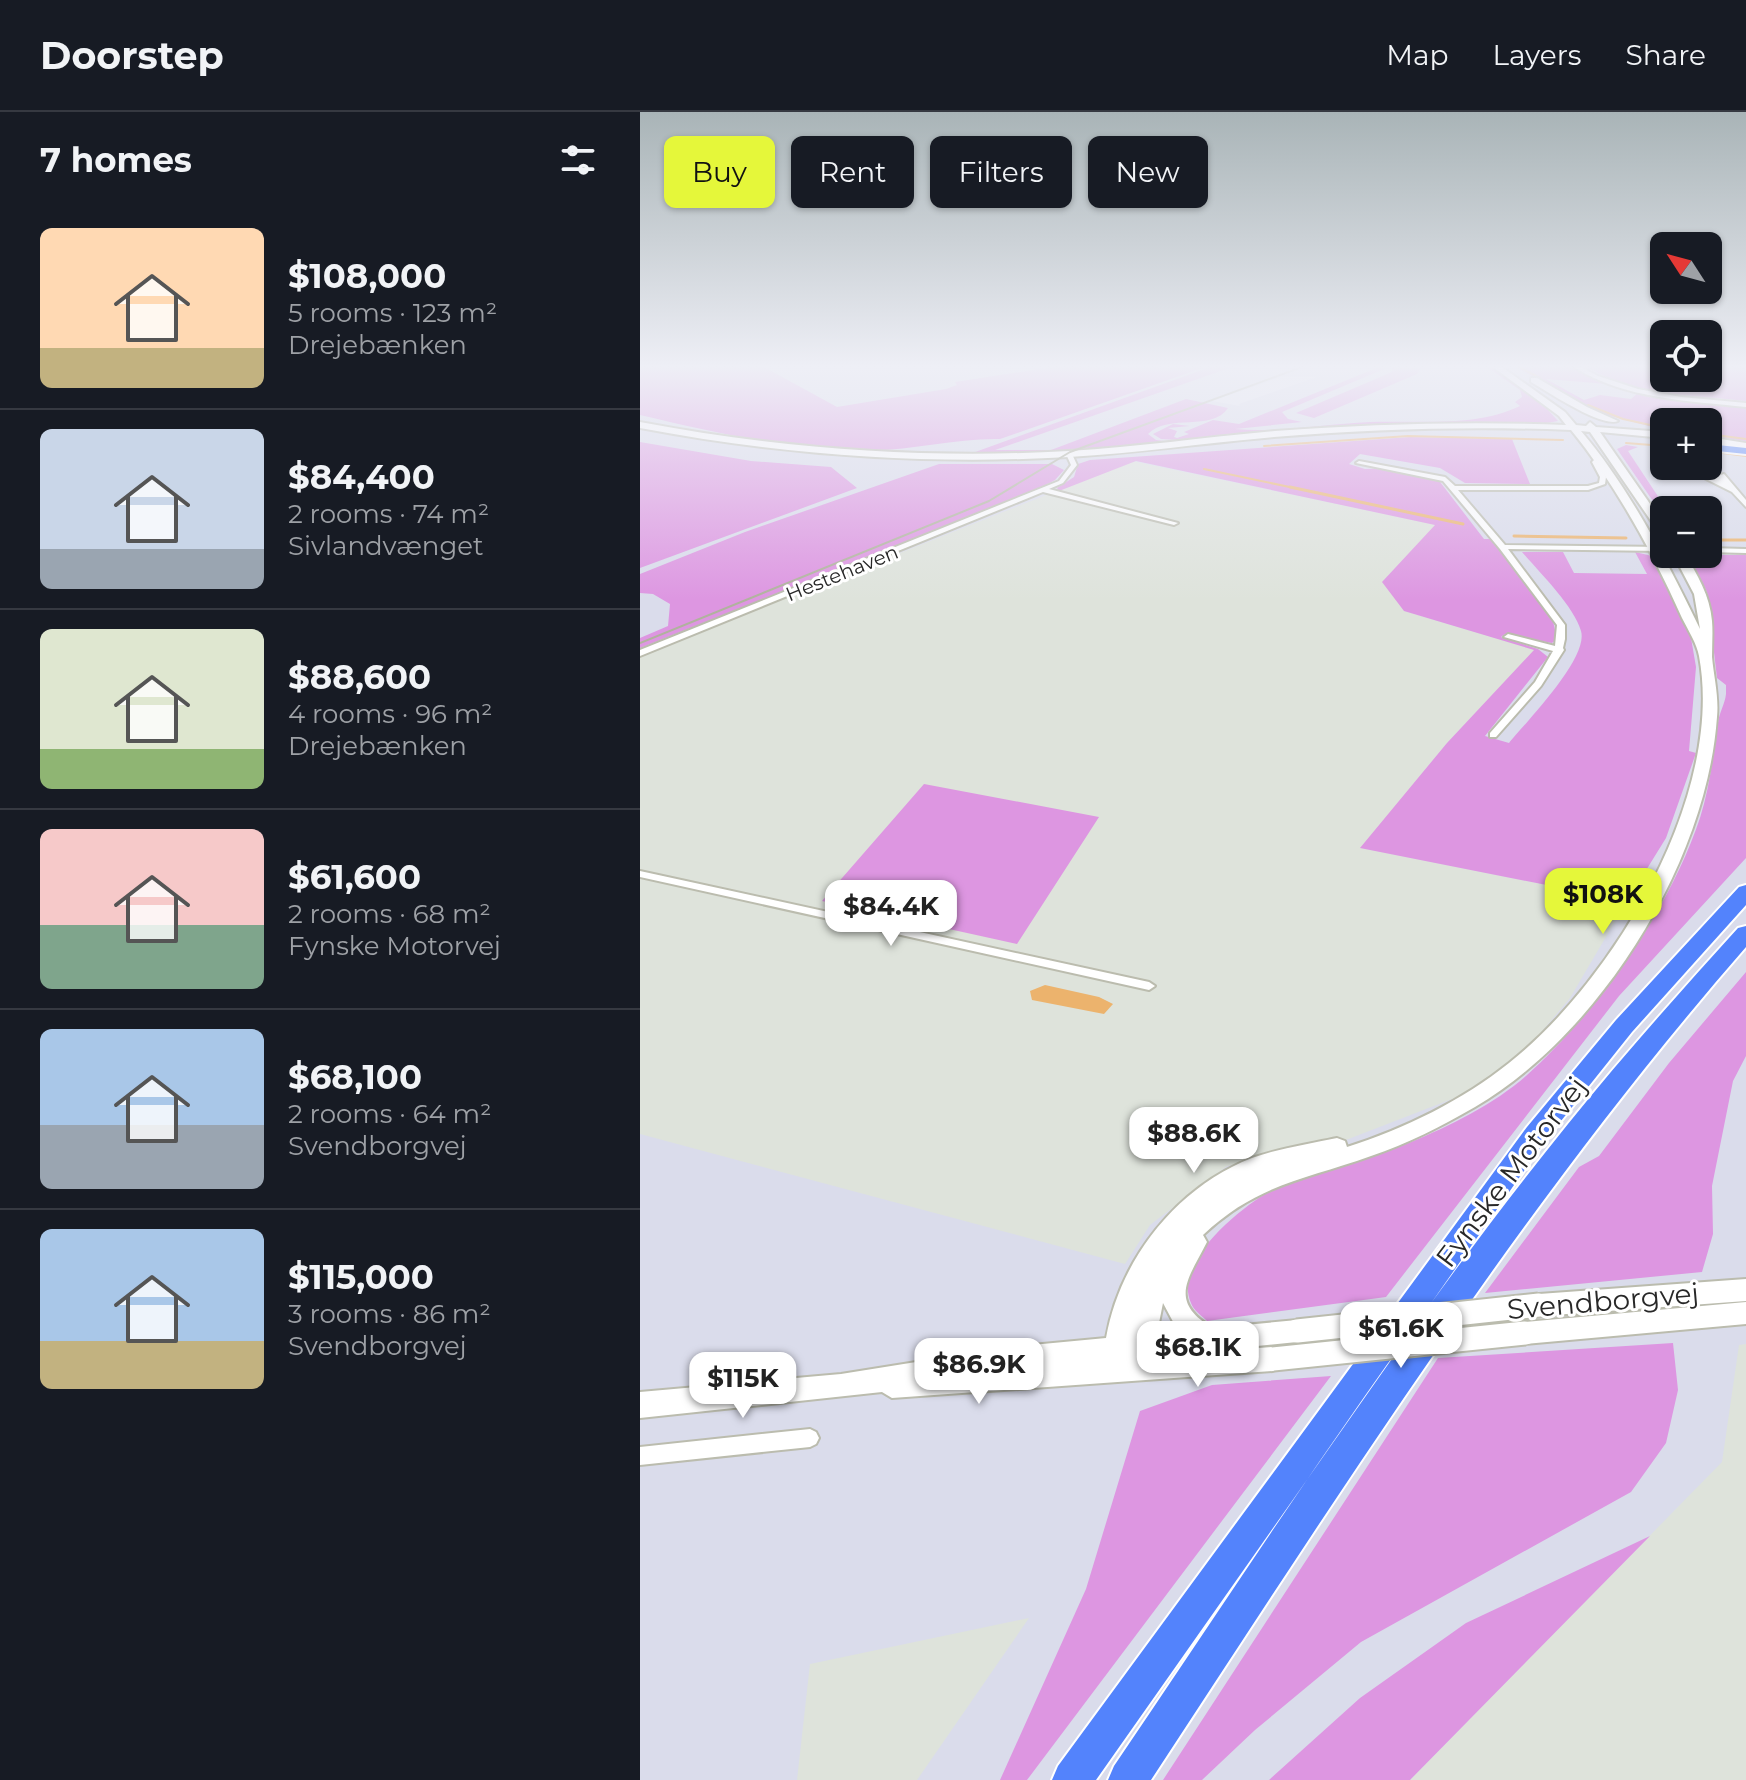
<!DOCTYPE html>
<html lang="en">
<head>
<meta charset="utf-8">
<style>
  body { margin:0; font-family:Montserrat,sans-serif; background:#20242c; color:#f1f3f6; height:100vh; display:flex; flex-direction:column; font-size:30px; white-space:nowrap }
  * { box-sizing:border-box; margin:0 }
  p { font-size:26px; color:#9ea1a6 }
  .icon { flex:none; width:44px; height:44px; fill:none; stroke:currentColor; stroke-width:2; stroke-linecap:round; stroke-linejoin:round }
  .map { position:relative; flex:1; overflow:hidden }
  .panel { display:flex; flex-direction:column; background:#171b24; width:640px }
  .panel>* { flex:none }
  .top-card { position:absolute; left:24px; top:24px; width:760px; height:72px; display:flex; gap:16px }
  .needle { width:52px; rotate:306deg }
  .buttons { position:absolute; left:1010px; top:120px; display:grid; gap:16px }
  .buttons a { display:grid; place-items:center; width:72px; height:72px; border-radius:12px; background:#171b24; box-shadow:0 2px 6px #0004; font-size:40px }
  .price { position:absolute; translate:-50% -68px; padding:0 18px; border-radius:16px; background:#fff; color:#222; font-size:26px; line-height:52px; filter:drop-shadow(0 2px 4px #0008) }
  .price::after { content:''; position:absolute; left:50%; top:48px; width:24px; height:18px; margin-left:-12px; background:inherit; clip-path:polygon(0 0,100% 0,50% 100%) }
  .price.selected { background:#e5f73a; color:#111 }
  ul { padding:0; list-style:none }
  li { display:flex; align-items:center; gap:24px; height:200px; padding:0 40px }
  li+li { border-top:2px solid #363941 }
  li span { display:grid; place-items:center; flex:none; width:224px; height:160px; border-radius:12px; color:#555 }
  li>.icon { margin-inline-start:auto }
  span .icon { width:96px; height:96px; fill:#fffc; stroke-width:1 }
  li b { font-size:34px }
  h2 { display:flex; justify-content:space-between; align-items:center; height:96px; padding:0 40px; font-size:34px }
  .chip { padding:0 28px; border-radius:12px; background:#171b24; box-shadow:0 2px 6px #0004; font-size:28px; line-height:72px }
  .chip.selected { background:#e5f73a; color:#111 }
  header { display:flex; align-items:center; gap:48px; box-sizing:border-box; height:112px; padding:0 40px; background:#171b24; border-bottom:2px solid #363941 }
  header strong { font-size:38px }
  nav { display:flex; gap:44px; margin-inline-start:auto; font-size:28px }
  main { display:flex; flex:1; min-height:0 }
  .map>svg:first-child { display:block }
  .industrial { fill:#dee3db }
  .green { fill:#dd96e1 }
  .plaza { fill:#e7e9f3 }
  .water { fill:#ecb36d }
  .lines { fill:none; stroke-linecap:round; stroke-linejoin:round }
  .stream-far1 { stroke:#ecb36d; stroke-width:2 }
  .stream { stroke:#ecb36d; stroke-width:3 }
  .street-casing { stroke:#bbbcae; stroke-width:4 }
  .secondary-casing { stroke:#bbbcae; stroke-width:4 }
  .highway-casing { stroke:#fff; stroke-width:4 }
  .street { fill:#fff; fill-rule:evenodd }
  .secondary { fill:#fff; fill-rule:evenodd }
  .highway { fill:#5383fc; fill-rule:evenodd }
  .tram { stroke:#b0b29d; stroke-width:2 }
  .secondary-bridge-casing { stroke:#bbbcae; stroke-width:27; stroke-linecap:butt }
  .secondary-bridge { stroke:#fff; stroke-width:23 }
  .labels { text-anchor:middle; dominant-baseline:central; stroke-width:6; stroke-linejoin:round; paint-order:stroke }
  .far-street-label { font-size:20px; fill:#282828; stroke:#fff }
  .near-street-label { font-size:28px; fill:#282828; stroke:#fff }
</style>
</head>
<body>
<header>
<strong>Doorstep</strong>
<nav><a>Map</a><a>Layers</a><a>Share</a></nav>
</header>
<main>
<section class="panel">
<h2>7 homes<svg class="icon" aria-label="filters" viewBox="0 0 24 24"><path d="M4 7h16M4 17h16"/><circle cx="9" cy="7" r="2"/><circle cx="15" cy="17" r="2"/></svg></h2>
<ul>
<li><span style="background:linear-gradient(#ffd9b3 75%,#c2b280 0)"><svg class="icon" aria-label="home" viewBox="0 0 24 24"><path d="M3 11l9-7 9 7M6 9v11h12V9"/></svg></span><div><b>$108,000</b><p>5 rooms · 123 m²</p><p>Drejebænken</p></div></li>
<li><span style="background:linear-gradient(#c9d6e8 75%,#9aa5b1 0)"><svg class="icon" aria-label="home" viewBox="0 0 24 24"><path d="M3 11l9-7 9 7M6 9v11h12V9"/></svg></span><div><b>$84,400</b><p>2 rooms · 74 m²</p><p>Sivlandvænget</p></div></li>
<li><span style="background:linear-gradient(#dfe7d0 75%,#8fb573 0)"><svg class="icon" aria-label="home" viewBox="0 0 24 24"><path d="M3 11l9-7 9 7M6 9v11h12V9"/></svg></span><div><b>$88,600</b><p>4 rooms · 96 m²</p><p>Drejebænken</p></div></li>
<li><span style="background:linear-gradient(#f6c9c9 60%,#7fa58c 0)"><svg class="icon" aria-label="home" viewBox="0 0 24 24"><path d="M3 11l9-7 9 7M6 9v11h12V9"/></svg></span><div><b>$61,600</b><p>2 rooms · 68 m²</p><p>Fynske Motorvej</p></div></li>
<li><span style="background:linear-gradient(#a9c7e8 60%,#9aa5b1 0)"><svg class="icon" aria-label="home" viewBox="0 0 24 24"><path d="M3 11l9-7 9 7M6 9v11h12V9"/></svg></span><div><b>$68,100</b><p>2 rooms · 64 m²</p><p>Svendborgvej</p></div></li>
<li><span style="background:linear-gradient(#a9c7e8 70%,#c2b280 0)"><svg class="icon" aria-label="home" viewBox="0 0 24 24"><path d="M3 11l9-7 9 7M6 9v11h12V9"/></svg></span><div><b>$115,000</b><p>3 rooms · 86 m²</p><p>Svendborgvej</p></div></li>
</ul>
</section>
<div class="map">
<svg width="1106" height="1668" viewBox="0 0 1106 1668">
  <rect width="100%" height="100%" fill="#dadceb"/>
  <path class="industrial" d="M 492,349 L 796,413 L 743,469 L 764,499 L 895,538 L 807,631 L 721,736 L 987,789 L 930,886 L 893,930 L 830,980 L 693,1033 L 587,1054 L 510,1113 L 485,1152 L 0,1022 L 0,544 Z
    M 1106,1232 L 1106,1668 L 770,1668 L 1082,1350 L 1099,1233 Z
    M 389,1506 L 277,1668 L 157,1668 L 170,1552 Z"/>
  <path class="green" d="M 0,255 L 124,255 L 197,295 L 306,277 L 317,273 L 315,270 L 413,255 L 565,255 L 360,327 C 316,326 271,339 227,338 C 142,337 73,320 0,303 Z
    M 570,255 L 592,255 L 355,338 L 411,338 L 546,287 L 588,296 C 572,320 529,301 508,322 L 516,328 L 539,331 L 423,340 L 327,343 Z
    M 739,255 L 744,257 L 642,300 L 648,307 L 662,310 L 595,317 C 639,321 685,312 730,310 C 781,308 833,316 880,294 L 875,290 L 882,285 L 880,278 L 847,255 L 854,255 L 898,287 L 918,309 L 901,312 L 701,316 L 538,328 L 521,327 L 513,322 L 533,312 L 550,314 L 528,316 L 537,319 L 534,325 L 537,326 L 549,322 L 544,320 L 573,308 L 599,312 Z
    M 753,255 L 780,257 L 777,262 L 674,306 L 656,301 L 752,260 Z
    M 876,255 L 934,255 L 967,272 L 906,267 L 944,288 L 960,283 L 991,287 L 999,280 L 1106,296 L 1106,329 L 1068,324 L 1068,310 L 1024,310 L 1024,318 L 959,301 Z
    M 948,255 L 1024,255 L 1024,266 L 1068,266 L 1068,255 L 1106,255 L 1106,289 C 1056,283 991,284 948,255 Z
    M 770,325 L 872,327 L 890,372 L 825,371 L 800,356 L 720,342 L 709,352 L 725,357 L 751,356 L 797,366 L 844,427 L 851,427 L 900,489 L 913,509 L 917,527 L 912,531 L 865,522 L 861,525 L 898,537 L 908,545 L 845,624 L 869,631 C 886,610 949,546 941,519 C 934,494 899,460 882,440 L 923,440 L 934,461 L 1007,462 L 995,440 L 1012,444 L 1050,520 L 1056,555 L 1049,639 L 1056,641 L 1026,726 L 987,789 L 720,736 L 807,631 L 894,538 L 764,499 L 742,470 L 795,413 L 496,349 L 419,379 L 417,376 L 434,365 L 438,352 L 450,348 Z
    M 0,330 L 111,349 L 191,355 L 217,376 L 0,456 Z
    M 986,333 L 998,335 L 988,339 L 1027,398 L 1024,412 L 1014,398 L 1015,392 L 977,337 Z
    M 299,352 L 412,352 L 424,358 L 415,368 L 391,381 L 0,536 L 0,526 L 28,514 L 30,492 L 13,482 L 0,481 L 0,462 L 105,420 Z
    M 1066,443 L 1106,443 L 1106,746 L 979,884 L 746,1185 L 567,1209 C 562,1204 553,1198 551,1191 C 531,1147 611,1087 644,1071 C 683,1052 730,1046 771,1030 C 810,1014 854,992 886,964 C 957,900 1030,797 1060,706 C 1070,674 1073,643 1078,611 C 1079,601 1085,592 1086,582 L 1086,573 L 1077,566 L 1067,480 L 1051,448 Z
    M 284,672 L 459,705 L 377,832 L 182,789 Z
    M 1106,860 L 1106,944 L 1093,969 L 1072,1074 L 1073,1122 L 1062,1160 L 845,1181 L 939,1055 L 959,1044 L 1029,951 Z
    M 1033,1231 L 1038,1278 L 1026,1331 L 991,1380 L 721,1530 L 615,1618 L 562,1668 L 523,1668 L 798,1246 Z
    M 691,1264 L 387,1668 L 360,1668 L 446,1477 L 500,1299 L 572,1273 Z
    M 1010,1424 L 770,1668 L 629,1668 L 720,1586 L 826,1511 Z"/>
  <path class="plaza" d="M 644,264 L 677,265 L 599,292 L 600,294 L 572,289 Z"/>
  <path class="water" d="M 405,873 L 459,885 L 473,892 L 464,902 L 392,888 L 390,879 Z"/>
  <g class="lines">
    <path class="stream-far1" d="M 879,255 L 900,266
      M 948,293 L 983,307 L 1024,316
      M 1068,322 L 1106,327
      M 986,331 L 1024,334
      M 624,334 L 768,324 L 923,328
      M 1068,339 L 1106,344
      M 564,357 L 659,377"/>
    <path class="stream" d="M 650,375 L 823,412
      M 874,424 L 986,426
      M 1068,428 L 1106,428"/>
    <g class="street-casing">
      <path id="street" d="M 934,255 L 941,255 L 958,264 L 998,277 L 1041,285 L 1106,291 L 1106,295 C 1049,289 984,287 934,255 Z
        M 429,340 L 432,342 L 437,353 L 423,371 L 409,377 L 538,411 L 534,413 L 403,380 L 0,544 L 0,538 L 419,369 L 431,353 L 426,342 Z
        M 957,345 L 962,346 L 958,350 L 966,365 L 965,372 L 948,378 L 818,378 L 865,433 L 1024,435 L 1024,439 L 868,437 L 925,513 L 925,527 L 923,536 L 924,538 L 901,574 L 856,625 L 850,625 L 850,621 L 895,570 L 913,539 L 864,525 L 868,522 L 915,534 L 917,513 L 860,437 L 803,369 L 716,351 L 719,349 L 805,365 L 815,374 L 948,374 L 959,371 L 960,365 L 952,350 Z
        M 1084,362 L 1106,388 L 1106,395 L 1092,380 L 1066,367 Z
        M 1068,436 L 1106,437 L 1106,441 L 1068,440 Z
        M 0,759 L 509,870 L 515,874 L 509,878 L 0,765 Z
        M 170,1317 L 176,1320 L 179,1326 L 176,1332 L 170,1335 L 0,1353 L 0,1335 Z"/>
    </g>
    <g class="secondary-casing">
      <path id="secondary" d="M 853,255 L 862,255 L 925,300 L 936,313 L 946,314 L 950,310 L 956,315 L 1024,320 L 1024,326 L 960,320 L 1024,412 L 1024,423 L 1020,422 L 950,320 L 941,319 C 989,375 1028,451 1060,517 L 1054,482 L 1033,442 L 1045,442 C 1057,462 1070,484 1072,509 C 1073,521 1072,533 1072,545 C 1074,566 1079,585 1077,605 C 1067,750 960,922 835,995 C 802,1014 767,1032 731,1044 C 664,1068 617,1072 563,1123 L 567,1130 C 549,1166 527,1189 573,1216 L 657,1208 L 666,1211 L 669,1219 L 666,1227 L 657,1230 L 548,1241 L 633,1235 L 642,1239 L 646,1247 L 642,1255 L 633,1259 L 252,1286 L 242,1280 L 0,1306 L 0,1280 L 201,1262 L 370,1235 L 466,1226 C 480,1147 537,1075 612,1046 C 640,1036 669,1032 697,1026 L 705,1029 L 707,1035 C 764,1017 823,988 869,951 C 974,868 1085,682 1059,544 C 1057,532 1048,518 1042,506 C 1013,441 976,373 931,318 C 832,314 733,317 634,325 C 565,331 497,341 429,345 C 285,353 142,343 0,316 L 0,310 C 142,337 285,347 429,339 C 498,335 566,325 635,319 C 732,312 829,309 926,313 L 919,304 ZM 523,1191 L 538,1219 L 517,1221 Z
        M 891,266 L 897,266 L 947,295 L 978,309 C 962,316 908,280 891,270 Z
        M 1068,325 L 1106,331 L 1106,337 L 1068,331 Z
        M 1106,1167 L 1106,1189 L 899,1204 L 890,1201 L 887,1193 L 890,1185 L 899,1182 Z
        M 1106,1190 L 1106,1212 L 885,1232 L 876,1229 L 873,1221 L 876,1213 L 885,1210 Z"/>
    </g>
    <g class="highway-casing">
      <path id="highway" d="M 1068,332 L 1106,336 L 1106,342 L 1068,338 Z
        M 1106,773 L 1106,793 L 992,920 L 905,1029 L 456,1668 L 412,1668 L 418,1654 L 887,1015 L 976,908 L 1099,775 Z
        M 1106,814 L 1106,835 C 881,1093 699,1382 511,1668 L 468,1668 L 474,1654 C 621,1437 763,1216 928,1012 C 982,945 1040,880 1098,816 Z"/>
    </g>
    <use href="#street" class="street"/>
    <use href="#secondary" class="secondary"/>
    <use href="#highway" class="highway"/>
    <path class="tram" d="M 0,531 L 349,389 L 430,340 L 662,255"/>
    <g class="secondary-bridge-casing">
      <path id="secondary-bridge" d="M 657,1219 L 899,1193
        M 633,1247 L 885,1221"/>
    </g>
    <use href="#secondary-bridge" class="secondary-bridge"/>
  </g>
  <linearGradient id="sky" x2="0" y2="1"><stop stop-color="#a9b4b7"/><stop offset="0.52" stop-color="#eeeff6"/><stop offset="1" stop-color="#eeeff6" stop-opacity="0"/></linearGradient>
  <rect width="1106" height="489" fill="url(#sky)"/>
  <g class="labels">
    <g class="far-street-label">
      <text transform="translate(202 461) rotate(-22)">Hestehaven</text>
    </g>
    <g class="near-street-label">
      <text transform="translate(871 1060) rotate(-53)">Fynske Motorvej</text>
      <text transform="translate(963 1189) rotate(-5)">Svendborgvej</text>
    </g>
  </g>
</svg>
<div class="buttons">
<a><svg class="needle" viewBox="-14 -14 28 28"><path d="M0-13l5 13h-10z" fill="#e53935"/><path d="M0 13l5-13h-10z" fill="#9ea1a6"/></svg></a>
<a><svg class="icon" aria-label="locate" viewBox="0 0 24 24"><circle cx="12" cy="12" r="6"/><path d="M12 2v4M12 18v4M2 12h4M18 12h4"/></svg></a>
<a>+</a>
<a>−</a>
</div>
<b class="price selected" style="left:963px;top:824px">$108K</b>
<b class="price" style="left:251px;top:836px">$84.4K</b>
<b class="price" style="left:554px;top:1063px">$88.6K</b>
<b class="price" style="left:761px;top:1258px">$61.6K</b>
<b class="price" style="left:558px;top:1277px">$68.1K</b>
<b class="price" style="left:339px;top:1294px">$86.9K</b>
<b class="price" style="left:103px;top:1308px">$115K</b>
<div class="top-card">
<a class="chip selected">Buy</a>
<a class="chip">Rent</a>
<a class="chip">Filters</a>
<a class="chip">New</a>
</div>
</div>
</main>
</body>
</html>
